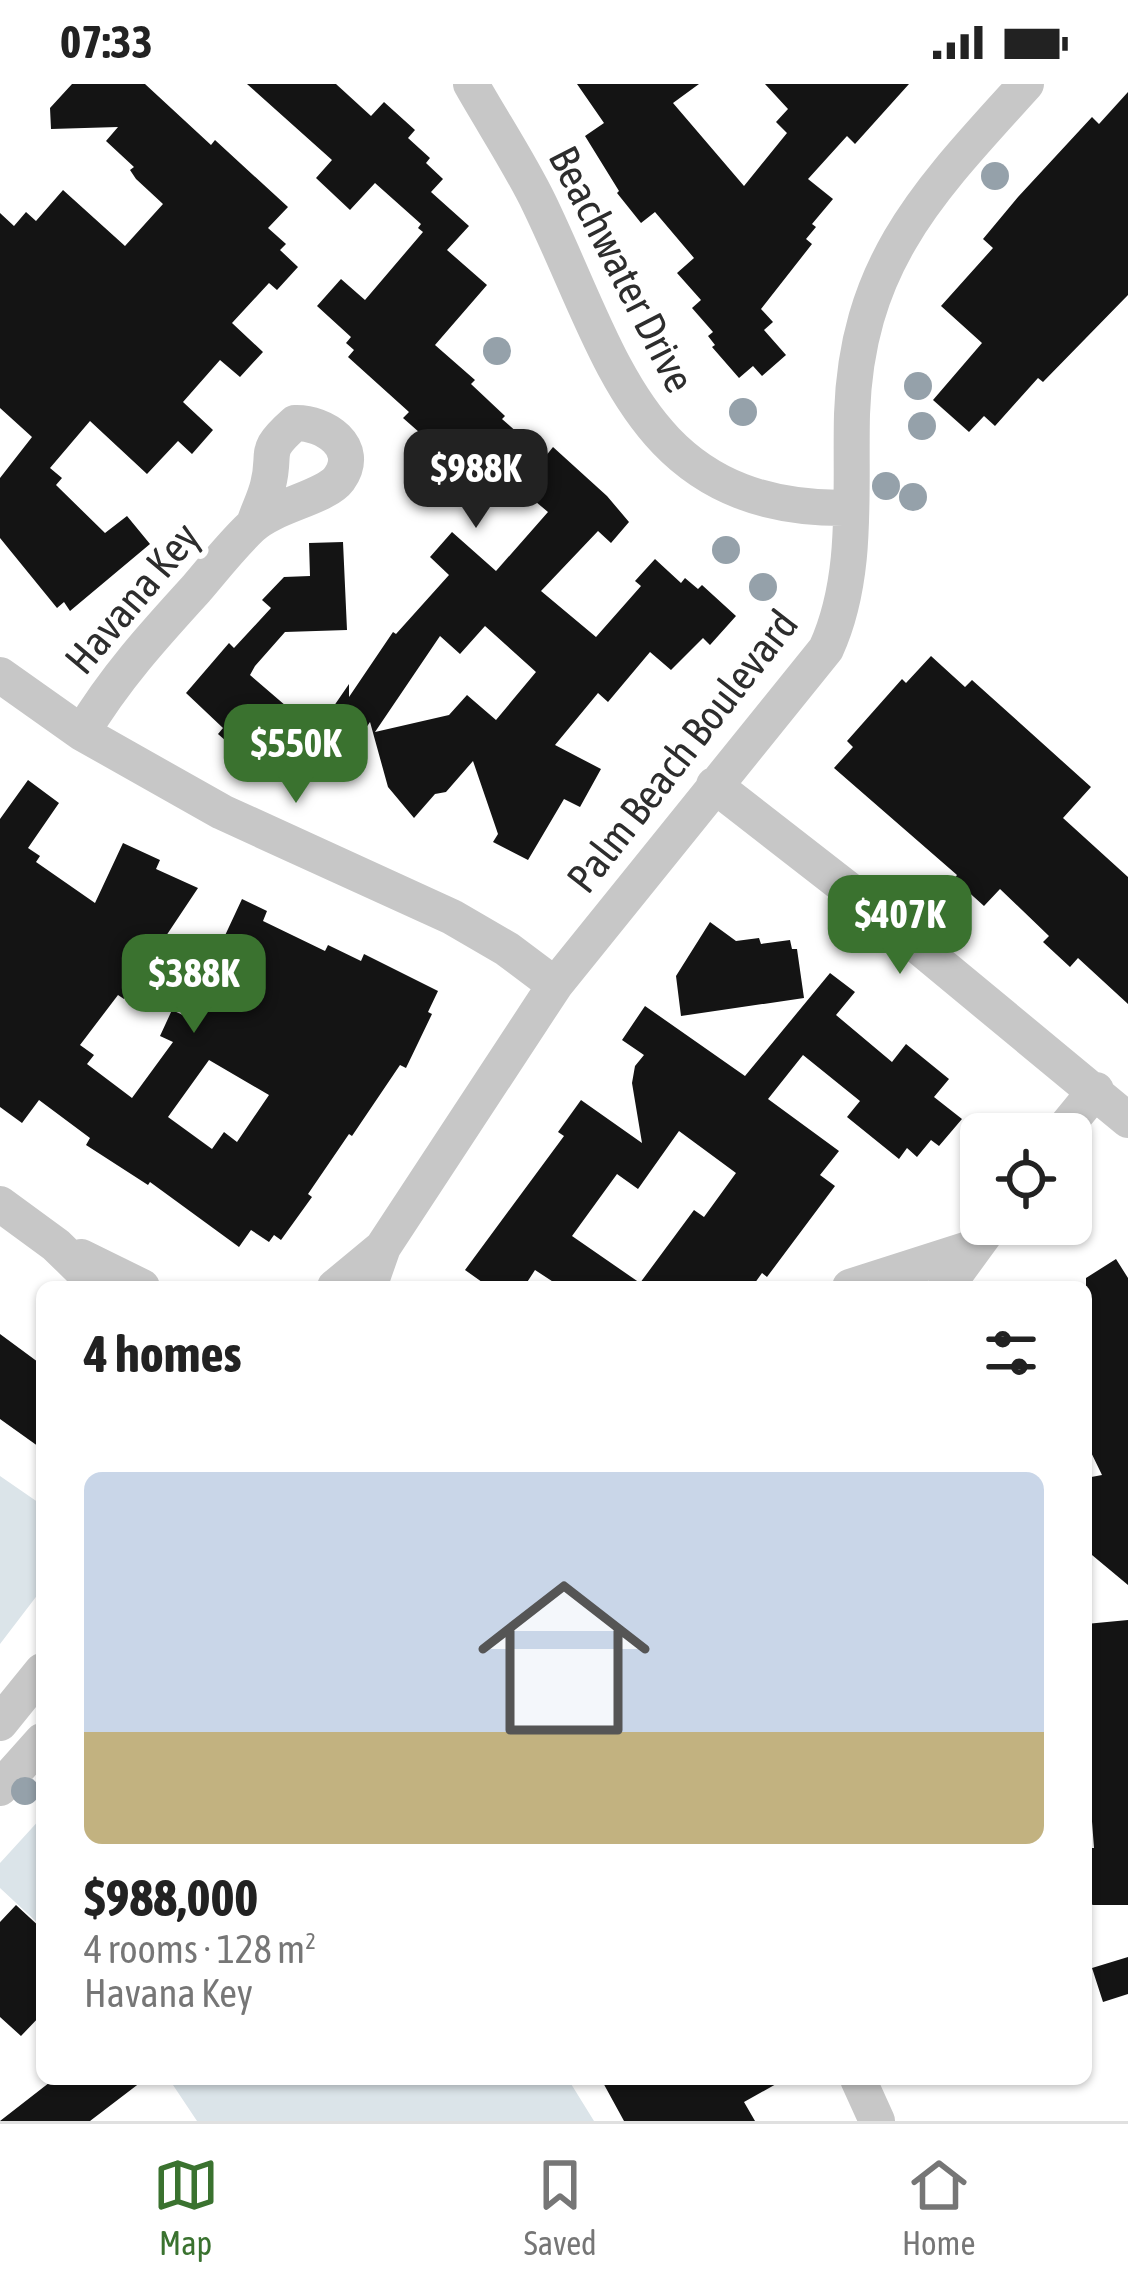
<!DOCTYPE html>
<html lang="en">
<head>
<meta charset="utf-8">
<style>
  body { margin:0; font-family:"Asap Condensed",sans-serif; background:#f2f2f2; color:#222; height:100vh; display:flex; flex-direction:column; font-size:45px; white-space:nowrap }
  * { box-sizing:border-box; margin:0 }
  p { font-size:39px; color:#767676 }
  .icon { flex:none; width:66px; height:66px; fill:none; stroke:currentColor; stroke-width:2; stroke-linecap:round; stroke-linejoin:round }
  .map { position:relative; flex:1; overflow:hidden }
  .drawer { position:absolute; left:36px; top:1197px; width:1056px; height:804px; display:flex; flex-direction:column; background:#fff; border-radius:18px; box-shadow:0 3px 9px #0004 }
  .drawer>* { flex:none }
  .tools { position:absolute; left:960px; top:1029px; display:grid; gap:24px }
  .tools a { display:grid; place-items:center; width:132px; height:132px; border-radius:18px; background:#fff; box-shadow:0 3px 9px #0004; font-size:60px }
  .price { position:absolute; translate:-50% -102px; padding:0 27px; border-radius:24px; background:#3a722f; color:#fff; font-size:39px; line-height:78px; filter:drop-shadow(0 3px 6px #0008) }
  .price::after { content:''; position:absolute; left:50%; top:72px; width:36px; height:27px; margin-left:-18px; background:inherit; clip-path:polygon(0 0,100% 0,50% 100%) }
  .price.current { background:#222; color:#fff }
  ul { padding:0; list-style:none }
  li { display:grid; align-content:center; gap:24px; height:636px; padding:0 48px }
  li span { display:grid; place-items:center; height:372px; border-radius:18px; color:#555 }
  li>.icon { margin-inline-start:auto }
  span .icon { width:216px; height:216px; fill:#fffc; stroke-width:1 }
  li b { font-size:51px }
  h2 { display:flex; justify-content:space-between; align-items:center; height:144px; padding:0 48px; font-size:51px }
  .status { display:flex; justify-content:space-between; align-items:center; height:84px; padding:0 60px; background:#fff; direction:ltr }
  .status svg { height:33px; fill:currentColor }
  .dock { display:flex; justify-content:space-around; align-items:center; height:168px; border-top:3px solid #e0e0e0; background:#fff; font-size:33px; color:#767676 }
  .dock a { display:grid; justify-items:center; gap:6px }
  .dock .current { color:#3a722f }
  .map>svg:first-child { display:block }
  .green { fill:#dbe4e9 }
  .building { fill:#141414; fill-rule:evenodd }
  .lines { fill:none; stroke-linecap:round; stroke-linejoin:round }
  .minor { stroke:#c7c7c7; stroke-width:36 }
  .tree { fill:#95a1aa }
  .labels { text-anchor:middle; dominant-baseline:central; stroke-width:12; stroke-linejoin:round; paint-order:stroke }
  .street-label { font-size:42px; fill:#2d2d2d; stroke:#fff }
</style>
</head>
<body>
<div class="status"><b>07:33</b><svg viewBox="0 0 49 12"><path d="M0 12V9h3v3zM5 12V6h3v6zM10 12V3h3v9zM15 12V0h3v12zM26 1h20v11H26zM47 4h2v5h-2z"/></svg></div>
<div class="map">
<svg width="1128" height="2037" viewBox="0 0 1128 2037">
  <rect width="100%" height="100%" fill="#fff"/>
  <path class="green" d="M 0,1392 L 42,1421 L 42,1505 L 0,1560 Z
    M 42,1733 L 42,1843 L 0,1804 L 0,1779 Z
    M 169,1995 L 568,1995 L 594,2037 L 197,2037 Z"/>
  <path class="building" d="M 72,0 L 145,0 L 211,61 L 215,56 L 288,123 L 268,144 L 286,160 L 280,166 L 298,183 L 277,206 L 269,199 L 232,239 L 263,268 L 240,293 L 220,276 L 183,318 L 213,346 L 192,370 L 178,357 L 147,390 L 90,337 L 50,384 L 62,394 L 56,401 L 105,449 L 127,432 L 150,460 L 70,527 L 64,518 L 57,524 L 0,454 L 0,394 L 32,353 L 0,324 L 0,129 L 14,142 L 26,128 L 36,137 L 63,106 L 125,162 L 163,120 L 136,95 L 130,86 L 134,83 L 106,57 L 118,43 L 51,45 L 50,24 Z
    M 247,0 L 336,0 L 371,32 L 384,18 L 415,46 L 408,54 L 430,74 L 426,79 L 443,95 L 431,108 L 469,142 L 447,166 L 487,201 L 435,261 L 475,296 L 471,300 L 505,332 L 502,335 L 545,373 L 553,363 L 607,412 L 629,438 L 611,459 L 598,447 L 541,507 L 596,553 L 641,502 L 635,497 L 655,475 L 681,499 L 685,494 L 698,505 L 702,501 L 736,532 L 710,561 L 703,554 L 671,586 L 650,568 L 608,618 L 598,609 L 555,661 L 601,685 L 580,723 L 564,715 L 528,776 L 493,758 L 498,750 L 473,677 L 446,708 L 435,710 L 414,734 L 388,703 L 370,638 L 352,665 L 352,677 L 314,651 L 349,600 L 349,613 L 393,548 L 396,550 L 449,491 L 430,473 L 452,448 L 496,487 L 548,428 L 493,382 L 490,386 L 483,380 L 473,391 L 431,353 L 428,356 L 403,334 L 409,328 L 348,273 L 354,266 L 346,259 L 351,253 L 317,222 L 341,195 L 365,216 L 423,148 L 418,144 L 421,140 L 375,99 L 350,126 L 316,94 L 332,76 ZM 485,542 L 536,588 L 496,636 L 467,611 L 449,631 L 375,648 L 440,552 L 460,570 Z
    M 577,0 L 699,0 L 673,19 L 744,102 L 787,49 L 776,38 L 788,25 L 765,0 L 909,0 L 855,60 L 847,52 L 808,95 L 833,115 L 812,140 L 816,143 L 806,155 L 812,160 L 761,225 L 773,238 L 764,246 L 786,271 L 762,292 L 753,282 L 739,294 L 712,263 L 715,261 L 708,252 L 713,248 L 692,224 L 701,216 L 677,189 L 694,174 L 655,128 L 641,139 L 617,109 L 619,107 L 585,52 L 604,39 Z
    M 1128,8 L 1128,211 L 1043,298 L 1038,294 L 995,342 L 984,332 L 969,348 L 933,316 L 982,259 L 941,222 L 993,164 L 983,155 L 1018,113 L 1092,33 L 1099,40 Z
    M 343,458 L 347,546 L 285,548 L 255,582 L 250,591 L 293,628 L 250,678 L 218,650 L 223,644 L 186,609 L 229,559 L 234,564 L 271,524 L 262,516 L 284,493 L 310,492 L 309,459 Z
    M 931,572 L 965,603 L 972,596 L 1091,703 L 1063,734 L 1128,793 L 1128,920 L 1078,874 L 1070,883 L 1043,858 L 1049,852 L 1000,805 L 984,822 L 954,795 L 957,791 L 834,684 L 853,663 L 847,657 L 902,595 L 906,599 Z
    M 28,696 L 59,719 L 28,764 L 40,772 L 36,778 L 95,819 L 123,759 L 160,776 L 156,785 L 198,804 L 124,915 L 118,911 L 80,961 L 94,971 L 87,980 L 132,1014 L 173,958 L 160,952 L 172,926 L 187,933 L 242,815 L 267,827 L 263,837 L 325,867 L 328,861 L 361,877 L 364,870 L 438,907 L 428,928 L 432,930 L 406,984 L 400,981 L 352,1052 L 349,1050 L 308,1110 L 312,1113 L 281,1156 L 274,1151 L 269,1158 L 251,1146 L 239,1163 L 150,1098 L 148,1101 L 86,1061 L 90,1054 L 39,1016 L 22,1039 L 0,1023 L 0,735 ZM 209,976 L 269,1011 L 237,1058 L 224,1048 L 212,1065 L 168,1033 Z
    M 710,838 L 736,857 L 759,854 L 761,860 L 790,856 L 792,865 L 797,865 L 804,914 L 681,932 L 676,892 Z
    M 830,889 L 855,908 L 836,931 L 892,978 L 906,960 L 949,995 L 934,1013 L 962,1035 L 939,1062 L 931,1056 L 917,1073 L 907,1064 L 899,1075 L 847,1033 L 860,1017 L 803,971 L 768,1015 L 839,1067 L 820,1091 L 835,1102 L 767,1193 L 762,1189 L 752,1203 L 561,1203 L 535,1186 L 524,1203 L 489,1203 L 465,1186 L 564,1052 L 558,1048 L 581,1016 L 642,1059 L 632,999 L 635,982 L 644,971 L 622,956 L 645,922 L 745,992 ZM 679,1047 L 736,1089 L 704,1133 L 694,1126 L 640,1199 L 572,1152 L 617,1090 L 638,1105 Z
    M 1116,1175 L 1128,1194 L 1128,1501 L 1086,1466 L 1086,1394 L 1102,1391 L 1086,1358 L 1086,1194 Z
    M 0,1250 L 42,1281 L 42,1365 L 0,1335 Z
    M 1128,1536 L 1128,1821 L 1093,1821 L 1086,1818 L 1086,1764 L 1094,1764 L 1086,1658 L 1086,1540 Z
    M 16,1821 L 42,1845 L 42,1930 L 21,1952 L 0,1933 L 0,1838 Z
    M 1128,1873 L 1128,1910 L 1103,1918 L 1092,1884 Z
    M 54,1995 L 145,1995 L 90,2037 L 0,2037 Z
    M 601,1995 L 785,1995 L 744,2018 L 755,2037 L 624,2037 Z"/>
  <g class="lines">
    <path class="minor" d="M 471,0 C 493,39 519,78 539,119 C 614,274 641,428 851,424
      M 0,591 L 82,649 L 222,728 L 452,833 L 507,865 L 555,901
      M 82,649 C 114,595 154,551 196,505 C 214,484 231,462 251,443 C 274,421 325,414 339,395 C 362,363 324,338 295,339 C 261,369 277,366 268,401 C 265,414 258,427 254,440
      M 714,701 L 867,820 L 1128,1036
      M 1060,1050 L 1096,1006
      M 0,1120 L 56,1161 L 99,1203
      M 81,1173 L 142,1203
      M 335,1203 L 381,1165
      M 369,1203 L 383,1163 L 555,901 L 826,565 C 859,493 850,408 852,330 C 857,178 930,106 1026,0
      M 850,1203 L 975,1163
      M 946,1203 L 992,1140
      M 0,1639 L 42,1587
      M 0,1704 L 42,1657
      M 858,1995 L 877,2037"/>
  </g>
  <g class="tree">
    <circle cx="995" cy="92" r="14"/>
    <circle cx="497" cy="267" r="14"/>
    <circle cx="918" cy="302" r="14"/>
    <circle cx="743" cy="328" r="14"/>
    <circle cx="922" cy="342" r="14"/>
    <circle cx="886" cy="402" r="14"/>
    <circle cx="913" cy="413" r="14"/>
    <circle cx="726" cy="466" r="14"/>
    <circle cx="763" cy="503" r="14"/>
    <circle cx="25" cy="1707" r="14"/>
  </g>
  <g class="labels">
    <g class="street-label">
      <text transform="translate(622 185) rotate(63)">Beachwater Drive</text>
      <text transform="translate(132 514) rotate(-50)">Havana Key</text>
      <text transform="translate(682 667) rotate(-52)">Palm Beach Boulevard</text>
    </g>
  </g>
</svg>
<div class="tools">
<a><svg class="icon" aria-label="locate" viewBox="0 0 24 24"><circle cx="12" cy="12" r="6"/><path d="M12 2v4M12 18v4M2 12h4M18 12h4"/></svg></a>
</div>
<b class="price current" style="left:476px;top:447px">$988K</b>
<b class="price" style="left:296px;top:722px">$550K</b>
<b class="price" style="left:900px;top:893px">$407K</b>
<b class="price" style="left:194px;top:952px">$388K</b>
<section class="drawer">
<h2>4 homes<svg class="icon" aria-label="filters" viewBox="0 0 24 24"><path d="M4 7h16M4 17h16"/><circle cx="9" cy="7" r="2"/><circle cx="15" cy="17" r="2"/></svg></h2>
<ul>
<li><span style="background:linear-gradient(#c9d6e8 70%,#c2b280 0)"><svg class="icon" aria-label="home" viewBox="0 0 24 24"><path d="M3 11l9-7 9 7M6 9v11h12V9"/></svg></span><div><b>$988,000</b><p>4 rooms · 128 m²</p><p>Havana Key</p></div></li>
</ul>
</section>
</div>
<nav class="dock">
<a class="current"><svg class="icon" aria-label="map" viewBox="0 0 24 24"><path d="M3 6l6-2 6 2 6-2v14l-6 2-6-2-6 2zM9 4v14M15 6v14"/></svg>Map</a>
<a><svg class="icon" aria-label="saved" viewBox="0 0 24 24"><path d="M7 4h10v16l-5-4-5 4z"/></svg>Saved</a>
<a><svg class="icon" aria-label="home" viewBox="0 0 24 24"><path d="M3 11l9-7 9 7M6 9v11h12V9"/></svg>Home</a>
</nav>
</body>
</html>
